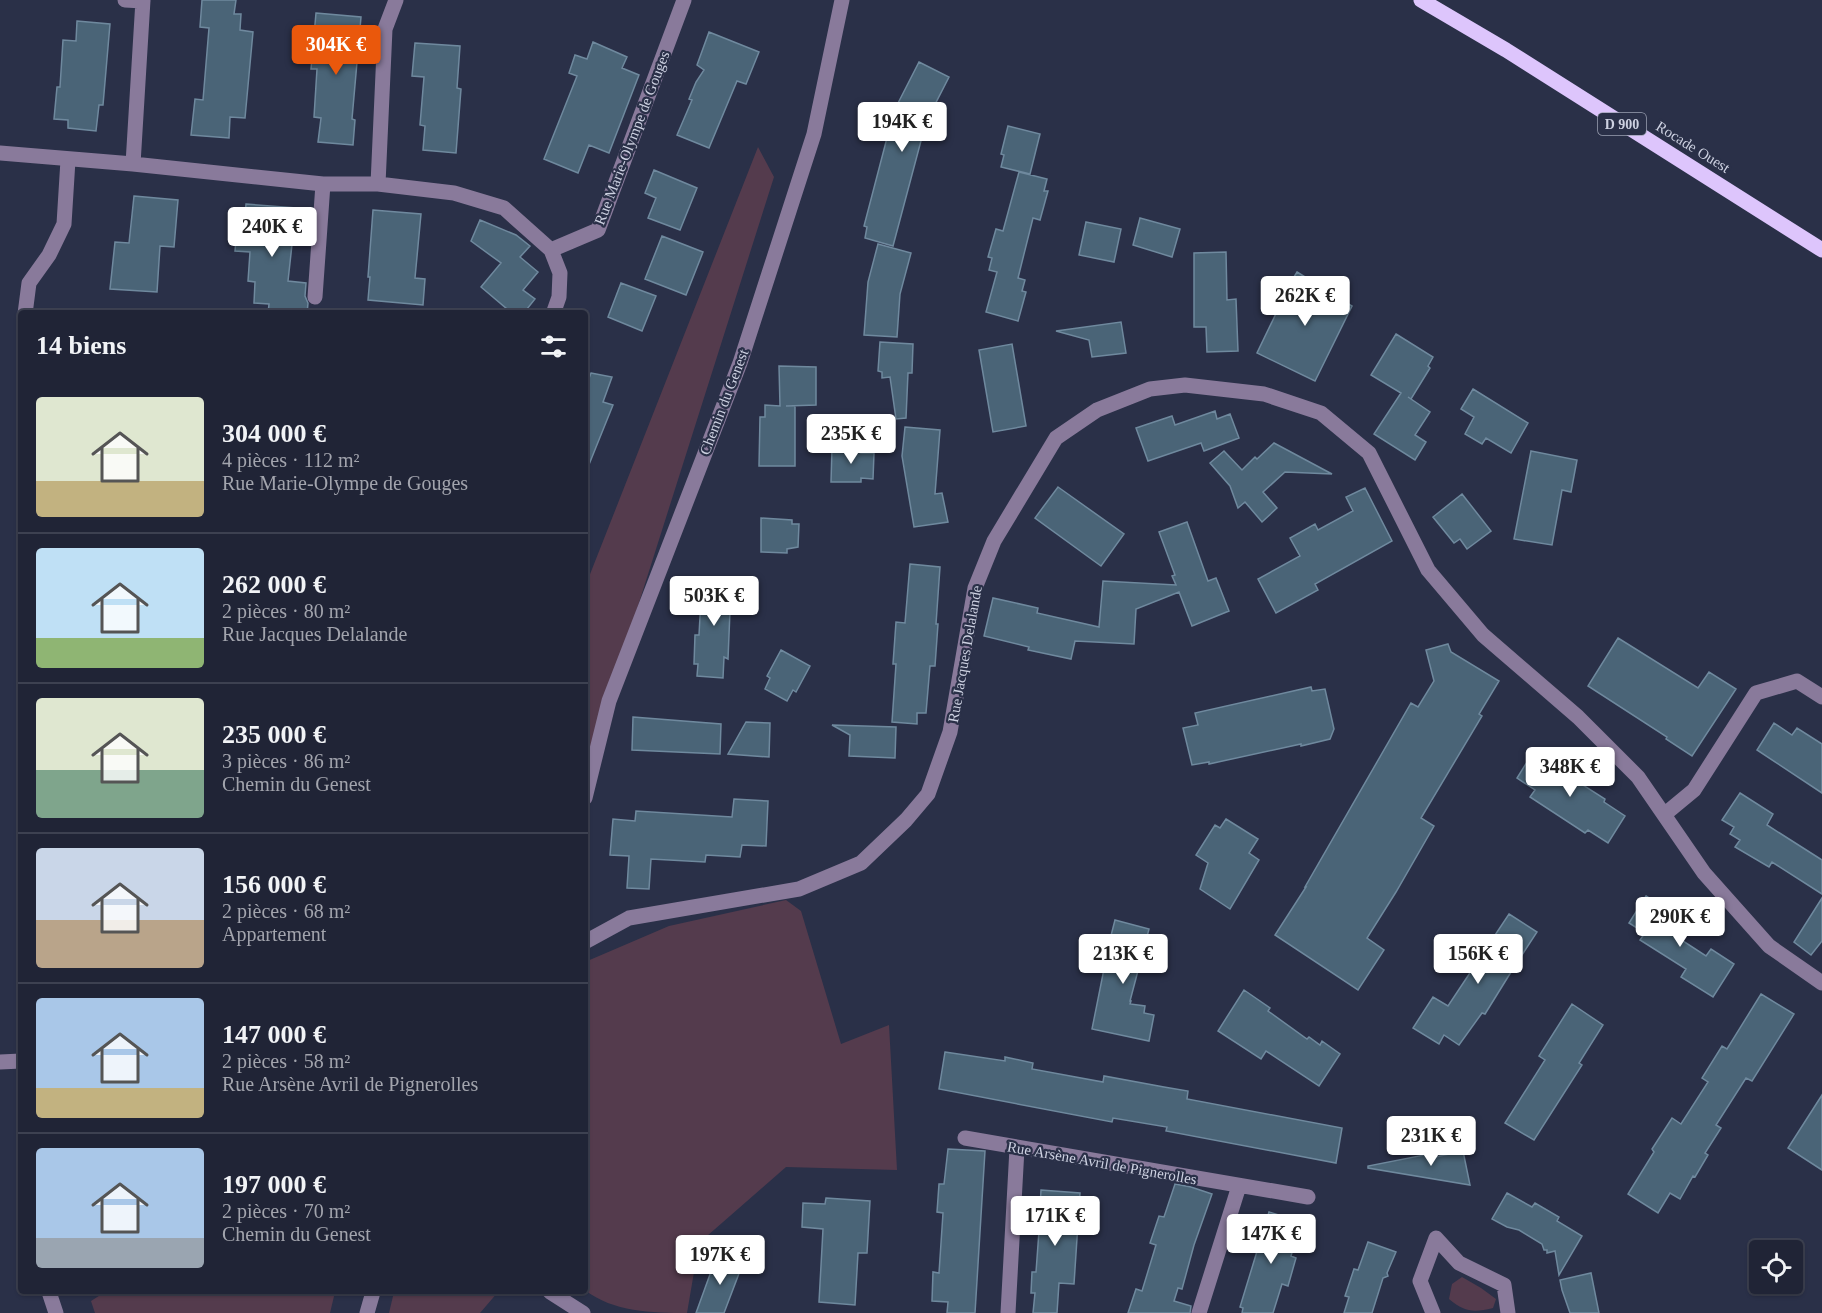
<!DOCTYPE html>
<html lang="fr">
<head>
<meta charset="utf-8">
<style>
  body { margin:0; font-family:Georgia,serif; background:#2d3042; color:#f1f3f6; height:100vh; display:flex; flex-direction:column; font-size:22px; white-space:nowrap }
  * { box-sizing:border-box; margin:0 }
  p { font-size:20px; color:#a2a4ad }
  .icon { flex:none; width:33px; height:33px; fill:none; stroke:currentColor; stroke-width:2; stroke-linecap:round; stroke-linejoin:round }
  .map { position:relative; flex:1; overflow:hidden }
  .details { position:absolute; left:18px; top:310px; width:570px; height:984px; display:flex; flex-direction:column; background:#202436; border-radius:6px; box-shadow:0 2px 4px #0004,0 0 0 2px #3d4151 }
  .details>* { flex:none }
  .tools { position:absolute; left:1749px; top:1240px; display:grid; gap:12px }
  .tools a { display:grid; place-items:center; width:54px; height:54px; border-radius:6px; background:#202436; box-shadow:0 2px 4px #0004,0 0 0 2px #3d4151; font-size:30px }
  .price { position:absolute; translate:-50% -51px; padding:0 14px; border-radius:6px; background:#fff; color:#222; font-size:20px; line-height:39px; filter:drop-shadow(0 2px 3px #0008) }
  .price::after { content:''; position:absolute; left:50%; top:36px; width:18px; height:14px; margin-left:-9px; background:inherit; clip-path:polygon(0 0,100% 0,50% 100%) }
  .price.active { background:#ea580c; color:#fff }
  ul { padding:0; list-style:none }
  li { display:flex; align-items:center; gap:18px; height:150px; padding:0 18px }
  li+li { border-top:2px solid #3d4151 }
  li span { display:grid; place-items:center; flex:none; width:168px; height:120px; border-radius:6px; color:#555 }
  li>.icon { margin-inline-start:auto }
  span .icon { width:72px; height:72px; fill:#fffc; stroke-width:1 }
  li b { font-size:26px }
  h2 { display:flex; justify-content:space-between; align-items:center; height:72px; padding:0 18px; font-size:26px }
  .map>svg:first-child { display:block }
  .green { fill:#543b4d }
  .building { fill:#4a6477; stroke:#6f899e; stroke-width:1.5 }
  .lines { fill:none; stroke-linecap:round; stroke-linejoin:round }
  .minor { stroke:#897a9b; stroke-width:15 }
  .major { stroke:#ddc5fc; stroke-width:15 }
  .labels { text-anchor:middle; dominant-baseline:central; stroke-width:4.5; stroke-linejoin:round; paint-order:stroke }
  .shield { fill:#2a3048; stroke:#9ca1b3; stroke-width:1.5 }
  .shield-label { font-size:14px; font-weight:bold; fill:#cdd1e1 }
  .street-label { font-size:15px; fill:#cdd1e1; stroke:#2a3048 }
</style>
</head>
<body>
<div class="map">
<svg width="1822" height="1313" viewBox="0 0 1822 1313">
  <rect width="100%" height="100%" fill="#2a3048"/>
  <path class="green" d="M 758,147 L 774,177 L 585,773 L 585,587 Z
    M 786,900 L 801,911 L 841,1044 L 889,1025 L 897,1170 L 786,1167 L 699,1243 L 687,1313 C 652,1313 613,1312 585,1290 L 585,962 L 669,926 Z
    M 1462,1277 L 1481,1288 L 1496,1299 L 1493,1308 C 1473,1313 1465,1312 1449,1299 L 1452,1284 Z
    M 105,1292 L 335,1292 L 330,1313 L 95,1313 L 91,1301 Z
    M 394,1292 L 498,1292 L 480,1313 L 389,1313 Z"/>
  <path class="building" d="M 202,0 L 236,0 L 234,14 L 241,14 L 240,30 L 253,32 L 245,118 L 230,117 L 229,138 L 191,135 L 195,99 L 203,100 L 209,28 L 200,27 Z
    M 316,13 L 361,17 L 352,119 L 355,120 L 353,145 L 318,142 L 321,118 L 314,117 L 317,69 L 311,69 Z
    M 77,21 L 110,24 L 103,105 L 99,105 L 96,131 L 68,128 L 68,120 L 54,119 L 57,87 L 60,87 L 63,40 L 76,41 Z
    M 709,32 L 759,52 L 746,84 L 737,81 L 709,148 L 677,135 L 692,100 L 689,99 L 696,82 L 704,70 L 697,65 Z
    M 593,42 L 627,57 L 622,68 L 639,75 L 609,153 L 589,145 L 578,173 L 544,159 L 577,76 L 569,73 L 575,55 L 587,59 Z
    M 415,43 L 460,46 L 457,88 L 461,89 L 456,153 L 423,150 L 425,126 L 420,125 L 424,77 L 412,76 Z
    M 919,62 L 949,77 L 926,122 L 893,246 L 865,238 L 867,227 L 864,226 L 894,111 Z
    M 1008,126 L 1040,134 L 1030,174 L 1001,167 L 1004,155 L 1001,154 Z
    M 654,170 L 697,188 L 680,230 L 648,218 L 656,198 L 645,193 Z
    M 1019,172 L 1047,179 L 1044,191 L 1048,191 L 1040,220 L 1033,218 L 1018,278 L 1025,280 L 1022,291 L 1026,292 L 1018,321 L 986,312 L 997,272 L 989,270 L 992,258 L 988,257 L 996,229 L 1003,231 Z
    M 134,196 L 178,200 L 174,247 L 160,246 L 157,292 L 110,289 L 115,242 L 129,243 Z
    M 246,204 L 296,208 L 288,281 L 306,283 L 305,296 L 308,303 L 307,314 L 268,314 L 269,304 L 254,303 L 255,282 L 248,281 L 250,252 L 235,251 L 237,228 L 244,229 Z
    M 373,210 L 421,214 L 415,278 L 425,279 L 423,305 L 368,300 L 370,277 L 368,277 Z
    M 1140,218 L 1180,229 L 1172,257 L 1133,245 Z
    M 480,220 L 516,235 L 530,246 L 520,257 L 538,272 L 523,290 L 535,299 L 523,314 L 513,314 L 481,287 L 501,263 L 471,241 Z
    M 1086,222 L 1121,229 L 1114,262 L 1079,255 Z
    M 662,236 L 703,252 L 686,295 L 645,279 Z
    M 878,244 L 911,253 L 900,294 L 897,337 L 864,335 L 868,282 Z
    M 1226,252 L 1227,300 L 1236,299 L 1238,351 L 1207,352 L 1206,327 L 1194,327 L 1194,253 Z
    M 1297,272 L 1352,306 L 1315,381 L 1257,353 L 1283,299 L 1281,298 Z
    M 621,283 L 656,296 L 642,331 L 608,317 Z
    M 1121,322 L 1126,353 L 1092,357 L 1089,340 L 1056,331 Z
    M 1396,334 L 1433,357 L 1428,366 L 1430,368 L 1411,399 L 1408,397 L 1430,412 L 1415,435 L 1426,442 L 1415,460 L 1374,434 L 1401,393 L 1371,375 Z
    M 880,342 L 913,344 L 912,373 L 908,373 L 906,418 L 896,419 L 890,377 L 882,378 L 882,372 L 878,371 Z
    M 1012,344 L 1026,426 L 993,432 L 979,350 Z
    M 779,366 L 816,367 L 816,405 L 786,406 L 795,406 L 795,466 L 759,466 L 760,417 L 765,417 L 765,405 L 780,406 Z
    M 591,373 L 612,377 L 603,402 L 613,405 L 586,472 L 585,389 Z
    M 1473,389 L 1528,423 L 1511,453 L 1486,438 L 1482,444 L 1465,434 L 1474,417 L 1461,409 Z
    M 1215,411 L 1217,419 L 1230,414 L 1239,438 L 1204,451 L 1201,443 L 1148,461 L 1136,428 L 1172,416 L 1175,425 Z
    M 905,427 L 940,430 L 935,494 L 942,493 L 948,522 L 914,527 L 902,456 Z
    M 1274,443 L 1332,474 L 1285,472 L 1263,492 L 1277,508 L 1262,522 L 1245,502 L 1238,508 L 1230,486 L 1210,463 L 1224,451 L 1242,470 L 1255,457 L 1257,459 Z
    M 832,448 L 862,449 L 861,453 L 874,453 L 873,479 L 861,478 L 861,482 L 831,482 Z
    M 1531,451 L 1577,460 L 1571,492 L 1562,490 L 1552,545 L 1514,539 Z
    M 1058,487 L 1124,534 L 1101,566 L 1035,518 Z
    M 1365,488 L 1392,541 L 1315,584 L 1318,590 L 1276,613 L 1258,579 L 1300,556 L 1290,538 L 1315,524 L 1318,530 L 1353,511 L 1346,497 Z
    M 1462,494 L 1491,531 L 1467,549 L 1460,539 L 1454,543 L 1433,517 Z
    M 761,518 L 792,520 L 792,524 L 799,524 L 798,547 L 787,549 L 787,553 L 761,552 Z
    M 1187,522 L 1208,581 L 1216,578 L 1229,611 L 1192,626 L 1179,592 L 1136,609 L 1134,644 L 1075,641 L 1071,659 L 1028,650 L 1029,647 L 984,636 L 993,598 L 1038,608 L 1037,613 L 1099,627 L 1103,581 L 1176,585 L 1172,576 L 1175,575 L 1159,532 Z
    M 910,564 L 940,567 L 936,624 L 938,624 L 935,666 L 930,666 L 926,713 L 917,713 L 917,724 L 892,722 L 896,664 L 893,664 L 896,622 L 905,623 Z
    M 702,580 L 736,582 L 734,612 L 730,611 L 728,659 L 724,657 L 723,678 L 697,676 L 698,664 L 694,664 L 695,635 L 699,635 Z
    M 1618,638 L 1698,688 L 1709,672 L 1736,689 L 1692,756 L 1666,739 L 1667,737 L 1588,686 Z
    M 1448,644 L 1451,652 L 1499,681 L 1479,714 L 1482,716 L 1421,818 L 1434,826 L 1396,892 L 1367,938 L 1384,950 L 1358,990 L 1275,935 L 1306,887 L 1305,887 L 1411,703 L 1418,707 L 1434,681 L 1426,650 Z
    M 781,650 L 810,666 L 796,692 L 793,690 L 787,701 L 765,689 L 770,678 L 767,676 Z
    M 1311,687 L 1312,691 L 1325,689 L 1334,729 L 1330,739 L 1301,746 L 1301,744 L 1209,764 L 1209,762 L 1192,765 L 1183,728 L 1198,725 L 1195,713 Z
    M 633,717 L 721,724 L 720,754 L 632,750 Z
    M 746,722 L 770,723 L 769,757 L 728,754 Z
    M 1774,723 L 1792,735 L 1797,728 L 1822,744 L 1822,793 L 1757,750 Z
    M 832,725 L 896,727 L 895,758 L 849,756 L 850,735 Z
    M 1534,751 L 1565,771 L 1564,773 L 1605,799 L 1604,802 L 1625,816 L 1608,843 L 1588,830 L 1585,833 L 1530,797 L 1535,790 L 1517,778 Z
    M 1740,793 L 1773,814 L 1767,825 L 1822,860 L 1822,894 L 1772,862 L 1769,867 L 1735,847 L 1740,840 L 1730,834 L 1734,827 L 1722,820 Z
    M 734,799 L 768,801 L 766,846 L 742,845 L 740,857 L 706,855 L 705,862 L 651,859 L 649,889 L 627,888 L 629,856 L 610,855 L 613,819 L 635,821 L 636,811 L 732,817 Z
    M 1226,819 L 1258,839 L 1249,853 L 1259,860 L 1230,909 L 1200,889 L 1208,863 L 1196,855 L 1215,825 L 1220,828 Z
    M 1646,896 L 1675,915 L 1666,930 L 1706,956 L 1711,949 L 1734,964 L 1713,997 L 1681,977 L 1686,969 L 1640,940 L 1645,933 L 1629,923 Z
    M 1822,898 L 1822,941 L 1811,955 L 1794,942 Z
    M 1509,914 L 1537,932 L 1516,964 L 1485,1014 L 1482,1013 L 1459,1045 L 1444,1035 L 1439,1044 L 1413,1028 L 1433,997 L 1448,1006 Z
    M 1115,920 L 1149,929 L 1130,1001 L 1131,1001 L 1130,1004 L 1145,1006 L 1144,1013 L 1154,1015 L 1149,1041 L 1092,1029 L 1105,964 L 1104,963 Z
    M 1244,990 L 1270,1008 L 1268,1011 L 1307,1039 L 1309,1037 L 1320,1045 L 1322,1041 L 1340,1054 L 1319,1086 L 1266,1051 L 1261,1059 L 1218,1031 Z
    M 1761,994 L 1794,1014 L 1752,1081 L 1746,1078 L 1716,1125 L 1721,1128 L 1705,1153 L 1708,1155 L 1695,1177 L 1693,1176 L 1680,1199 L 1670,1193 L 1658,1213 L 1628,1194 L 1654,1152 L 1652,1149 L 1672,1118 L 1681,1124 L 1708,1082 L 1702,1078 L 1722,1046 L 1727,1049 Z
    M 1572,1004 L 1603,1025 L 1579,1063 L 1582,1065 L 1534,1140 L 1505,1123 L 1545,1060 L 1539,1056 Z
    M 945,1052 L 1005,1061 L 1005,1057 L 1033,1063 L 1032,1069 L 1103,1082 L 1104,1076 L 1164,1087 L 1188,1091 L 1187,1099 L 1342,1128 L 1336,1163 L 1166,1131 L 1167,1127 L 1113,1118 L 1112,1122 L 939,1089 Z
    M 1822,1095 L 1822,1170 L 1788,1148 Z
    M 948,1149 L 985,1151 L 975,1313 L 947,1313 L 948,1302 L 932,1301 L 933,1272 L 939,1273 L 943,1213 L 937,1212 L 939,1184 L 944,1184 Z
    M 1463,1151 L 1470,1185 L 1368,1168 L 1368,1166 L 1434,1153 L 1435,1157 Z
    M 1175,1184 L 1191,1187 L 1212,1194 L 1194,1245 L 1182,1289 L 1178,1288 L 1174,1301 L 1191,1306 L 1190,1313 L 1128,1313 L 1136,1289 L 1142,1291 L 1156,1245 L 1150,1243 L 1159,1216 L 1164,1217 Z
    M 1041,1190 L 1080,1193 L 1074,1284 L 1059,1283 L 1057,1313 L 1033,1313 L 1035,1293 L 1031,1293 L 1032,1272 L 1036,1272 L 1039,1231 L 1035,1230 L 1036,1209 L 1040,1209 Z
    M 1507,1193 L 1532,1207 L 1535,1203 L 1559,1217 L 1557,1221 L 1582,1236 L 1559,1275 L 1555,1251 L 1547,1253 L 1547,1250 L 1544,1250 L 1542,1244 L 1519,1230 L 1507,1227 L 1492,1219 Z
    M 826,1198 L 870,1201 L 867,1253 L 858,1253 L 855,1305 L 819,1302 L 823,1229 L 802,1227 L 803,1203 L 825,1204 Z
    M 1269,1212 L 1301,1222 L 1291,1256 L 1296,1258 L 1288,1286 L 1282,1284 L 1273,1313 L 1242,1313 L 1243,1308 L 1240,1307 Z
    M 1368,1242 L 1396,1252 L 1387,1273 L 1388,1276 L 1383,1278 L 1372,1313 L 1344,1313 L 1349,1297 L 1345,1296 L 1354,1269 L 1358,1270 Z
    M 717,1255 L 743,1263 L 724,1313 L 696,1313 Z
    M 1591,1273 L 1599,1313 L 1570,1313 L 1562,1290 L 1560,1280 Z"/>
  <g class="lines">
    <path class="minor" d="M 125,0 L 143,1
      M 0,153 L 133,164 L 323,184 L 378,184 L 454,193 L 504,208 L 551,250 L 560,273 L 559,297 L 553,314
      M 133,164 L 143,0
      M 378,184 L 385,29 L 396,0
      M 551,250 L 598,230 L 684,0
      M 315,297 L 323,184
      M 25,314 L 29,283 L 49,255 L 64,224 L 68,160
      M 585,798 L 609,701 L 740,363 L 814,134 L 842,0
      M 1665,814 L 1694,790 L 1756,693 L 1797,681 L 1822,697
      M 585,942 L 629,918 L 799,889 L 861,863 L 906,820 L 928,794 L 950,732 L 975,588 L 994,541 L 1056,438 L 1097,410 L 1150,389 L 1185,385 L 1264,394 L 1321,413 L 1369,453 L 1428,570 L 1483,635 L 1578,717 L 1638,777 L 1704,873 L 1769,946 L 1822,983
      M 0,1062 L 21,1061
      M 965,1138 L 1308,1197
      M 49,1292 L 56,1313
      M 550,1292 L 583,1313
      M 367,1313 L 373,1292
      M 1008,1313 L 1017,1148
      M 1199,1313 L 1239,1186
      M 1433,1313 L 1420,1281 L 1436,1238 L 1459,1263 L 1504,1285 L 1508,1313"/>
    <path class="major" d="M 1421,0 L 1506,50 L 1822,250"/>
  </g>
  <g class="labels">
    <rect class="shield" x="1598" y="113" width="48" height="22" rx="4.5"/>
    <g class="shield-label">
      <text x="1622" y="124">D 900</text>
    </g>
    <g class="street-label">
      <text transform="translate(632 138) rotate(-69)">Rue Marie-Olympe de Gouges</text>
      <text transform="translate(1693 147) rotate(32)">Rocade Ouest</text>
      <text transform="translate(724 402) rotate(-69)">Chemin du Genest</text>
      <text transform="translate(965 654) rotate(-80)">Rue Jacques Delalande</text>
      <text transform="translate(1102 1163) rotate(10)">Rue Arsène Avril de Pignerolles</text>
    </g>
  </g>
</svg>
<div class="tools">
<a><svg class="icon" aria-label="locate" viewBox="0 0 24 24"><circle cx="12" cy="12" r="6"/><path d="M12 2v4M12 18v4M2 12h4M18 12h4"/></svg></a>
</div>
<b class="price active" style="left:336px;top:76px">304K €</b>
<b class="price" style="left:902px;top:153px">194K €</b>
<b class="price" style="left:272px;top:258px">240K €</b>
<b class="price" style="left:1305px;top:327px">262K €</b>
<b class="price" style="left:851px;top:465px">235K €</b>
<b class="price" style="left:714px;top:627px">503K €</b>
<b class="price" style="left:1570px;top:798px">348K €</b>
<b class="price" style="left:1680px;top:948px">290K €</b>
<b class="price" style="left:1123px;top:985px">213K €</b>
<b class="price" style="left:1478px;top:985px">156K €</b>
<b class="price" style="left:1431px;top:1167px">231K €</b>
<b class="price" style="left:1055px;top:1247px">171K €</b>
<b class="price" style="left:1271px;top:1265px">147K €</b>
<b class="price" style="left:720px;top:1286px">197K €</b>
<section class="details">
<h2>14 biens<svg class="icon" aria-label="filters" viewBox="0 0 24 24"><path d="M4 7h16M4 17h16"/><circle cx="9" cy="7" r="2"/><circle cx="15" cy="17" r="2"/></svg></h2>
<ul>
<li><span style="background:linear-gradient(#dfe7d0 70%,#c2b280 0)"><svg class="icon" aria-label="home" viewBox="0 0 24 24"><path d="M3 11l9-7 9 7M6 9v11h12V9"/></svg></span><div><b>304 000 €</b><p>4 pièces · 112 m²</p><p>Rue Marie-Olympe de Gouges</p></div></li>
<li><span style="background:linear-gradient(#bfe0f5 75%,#8fb573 0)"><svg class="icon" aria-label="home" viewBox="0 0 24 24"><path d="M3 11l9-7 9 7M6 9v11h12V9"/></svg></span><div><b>262 000 €</b><p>2 pièces · 80 m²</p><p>Rue Jacques Delalande</p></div></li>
<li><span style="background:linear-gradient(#dfe7d0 60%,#7fa58c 0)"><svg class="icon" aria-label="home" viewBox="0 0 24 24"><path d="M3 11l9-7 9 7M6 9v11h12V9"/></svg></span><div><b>235 000 €</b><p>3 pièces · 86 m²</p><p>Chemin du Genest</p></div></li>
<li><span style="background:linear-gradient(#c9d6e8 60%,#b9a48a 0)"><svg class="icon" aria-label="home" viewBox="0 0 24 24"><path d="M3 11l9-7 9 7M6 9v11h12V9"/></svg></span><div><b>156 000 €</b><p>2 pièces · 68 m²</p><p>Appartement</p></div></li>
<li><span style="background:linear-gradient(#a9c7e8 75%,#c2b280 0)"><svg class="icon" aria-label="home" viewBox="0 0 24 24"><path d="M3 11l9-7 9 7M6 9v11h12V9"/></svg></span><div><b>147 000 €</b><p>2 pièces · 58 m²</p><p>Rue Arsène Avril de Pignerolles</p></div></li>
<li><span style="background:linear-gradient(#a9c7e8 75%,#9aa5b1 0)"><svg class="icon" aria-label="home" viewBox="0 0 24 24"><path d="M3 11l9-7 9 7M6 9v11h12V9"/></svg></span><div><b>197 000 €</b><p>2 pièces · 70 m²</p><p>Chemin du Genest</p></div></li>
</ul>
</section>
</div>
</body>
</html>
